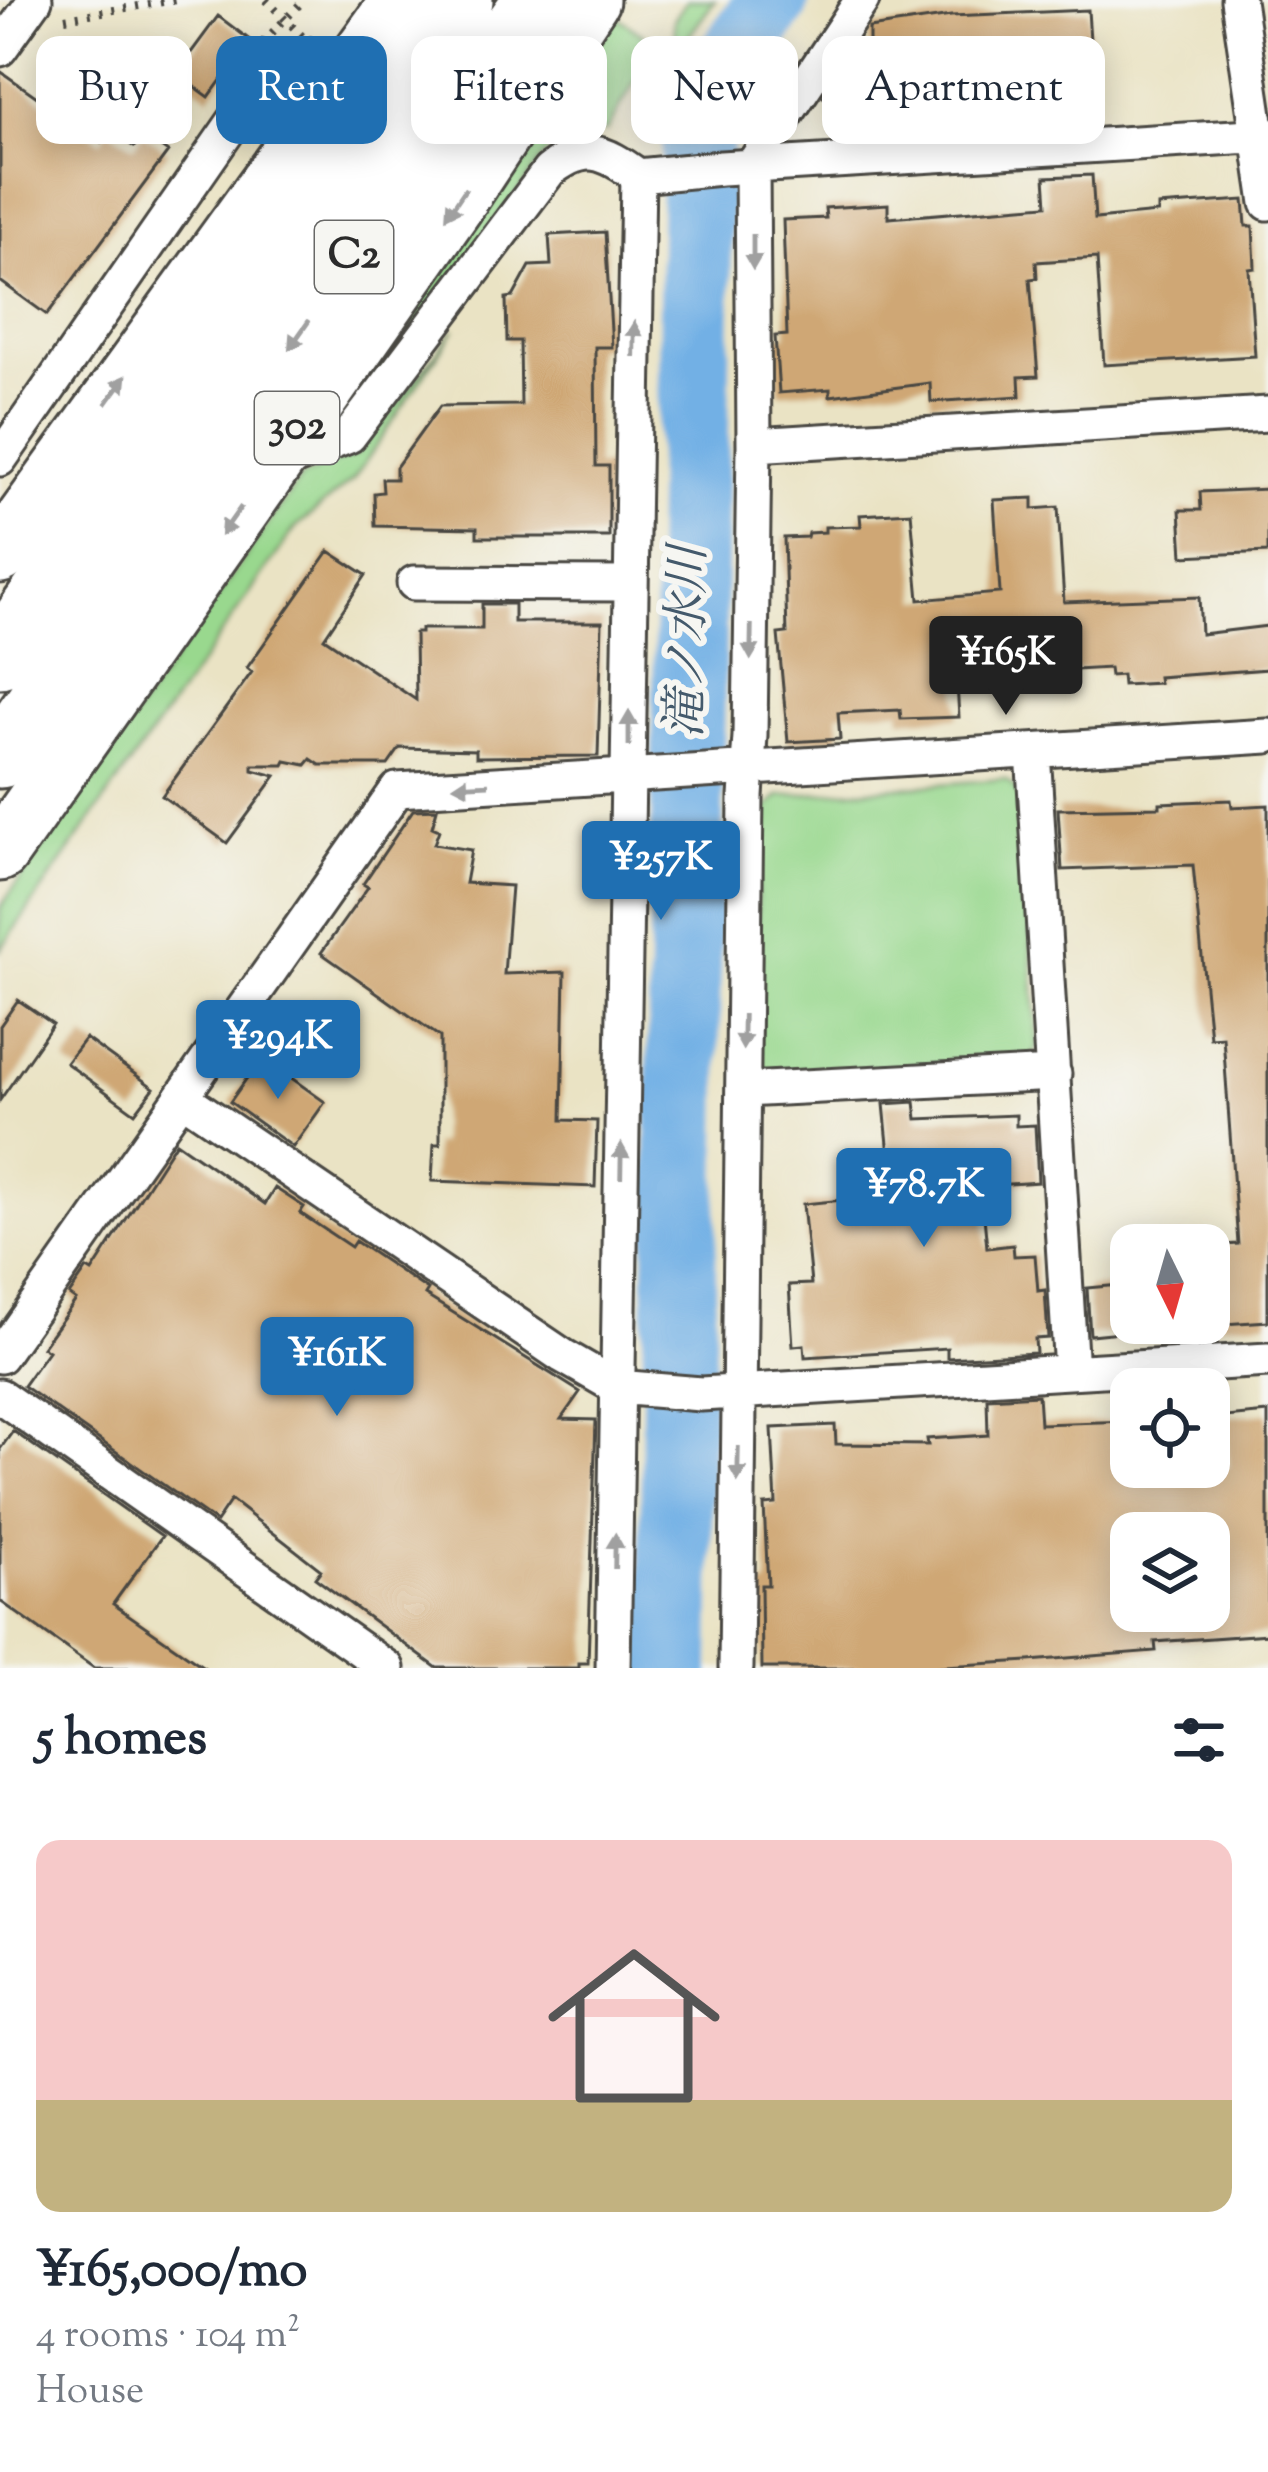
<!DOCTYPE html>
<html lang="en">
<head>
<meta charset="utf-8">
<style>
  body { margin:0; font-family:"Sorts Mill Goudy","Noto Serif JP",serif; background:#f6f6f7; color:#1f2937; height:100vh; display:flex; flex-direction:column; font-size:45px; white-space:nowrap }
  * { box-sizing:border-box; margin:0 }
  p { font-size:39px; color:#747a83 }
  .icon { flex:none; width:66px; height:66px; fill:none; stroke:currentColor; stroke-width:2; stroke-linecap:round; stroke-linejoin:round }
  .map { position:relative; height:1668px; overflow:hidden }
  .panel { display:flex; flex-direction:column; background:#fff; flex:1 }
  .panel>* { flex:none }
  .top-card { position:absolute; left:36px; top:36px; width:1197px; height:108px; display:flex; gap:24px }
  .needle { width:78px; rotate:175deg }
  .tools { position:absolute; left:1110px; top:1224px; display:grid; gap:24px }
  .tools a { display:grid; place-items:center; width:120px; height:120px; border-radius:24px; background:#fff; box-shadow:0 6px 30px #0003; font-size:60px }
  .price { position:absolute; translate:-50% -102px; padding:0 27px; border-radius:12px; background:#1f6fb2; color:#fff; font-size:39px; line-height:78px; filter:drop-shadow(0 3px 6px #0008) }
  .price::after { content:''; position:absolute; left:50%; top:72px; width:36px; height:27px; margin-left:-18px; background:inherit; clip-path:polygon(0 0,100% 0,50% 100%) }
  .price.on { background:#222; color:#fff }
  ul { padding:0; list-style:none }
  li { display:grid; align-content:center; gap:24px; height:636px; padding:0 36px }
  li span { display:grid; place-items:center; height:372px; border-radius:24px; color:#555 }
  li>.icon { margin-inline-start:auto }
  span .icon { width:216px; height:216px; fill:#fffc; stroke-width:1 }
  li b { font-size:51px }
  h2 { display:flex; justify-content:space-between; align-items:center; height:144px; padding:0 36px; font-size:51px }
  .chip { padding:0 42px; border-radius:24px; background:#fff; box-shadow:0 6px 30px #0003; font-size:42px; line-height:108px }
  .chip.on { background:#1f6fb2; color:#fff }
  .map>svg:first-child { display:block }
  .green { fill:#99d88e; stroke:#62825c; stroke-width:3 }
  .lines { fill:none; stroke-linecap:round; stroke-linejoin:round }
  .river { stroke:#72b0e5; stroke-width:72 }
  .building { fill:#cfa775; fill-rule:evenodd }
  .minor-casing { stroke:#484742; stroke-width:39 }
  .trunk-casing { stroke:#484742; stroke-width:63 }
  .motorway-casing { stroke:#484742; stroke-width:69 }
  .path { stroke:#484742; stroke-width:8; stroke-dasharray:3 9; stroke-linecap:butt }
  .minor { stroke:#fff; stroke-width:33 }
  .trunk { stroke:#fff; stroke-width:57 }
  .motorway { stroke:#fff; stroke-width:63 }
  .oneway { fill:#a0a0a0 }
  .labels { text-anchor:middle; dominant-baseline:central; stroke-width:12; stroke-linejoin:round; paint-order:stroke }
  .shield { fill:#f6f6f2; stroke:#686867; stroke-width:3 }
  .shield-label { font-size:42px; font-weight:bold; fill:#2b2b2b }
  .water-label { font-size:48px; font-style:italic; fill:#445a6c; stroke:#f6f6f2 }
</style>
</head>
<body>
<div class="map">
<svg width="1268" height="1668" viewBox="0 0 1268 1668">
  <rect width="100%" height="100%" fill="#f6f6f2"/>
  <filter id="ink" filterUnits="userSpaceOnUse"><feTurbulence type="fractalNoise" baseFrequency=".00833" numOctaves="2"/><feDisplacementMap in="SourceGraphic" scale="24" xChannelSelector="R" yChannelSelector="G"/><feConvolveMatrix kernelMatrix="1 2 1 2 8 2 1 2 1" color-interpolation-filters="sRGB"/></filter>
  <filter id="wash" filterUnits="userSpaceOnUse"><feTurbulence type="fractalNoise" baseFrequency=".004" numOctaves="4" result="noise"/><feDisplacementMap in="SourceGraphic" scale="48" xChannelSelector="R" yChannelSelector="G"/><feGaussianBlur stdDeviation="2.7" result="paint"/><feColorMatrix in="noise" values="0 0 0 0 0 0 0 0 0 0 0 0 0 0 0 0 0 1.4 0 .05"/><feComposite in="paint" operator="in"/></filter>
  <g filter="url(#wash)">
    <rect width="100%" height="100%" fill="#eae3c4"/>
    <path class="green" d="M 687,0 L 715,0 L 676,54 L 674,20 Z
      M 597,3 L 644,35 L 645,63 L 607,131 C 581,128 564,134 546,153 L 348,426 L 337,418 Z
      M 455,329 L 353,480 L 296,527 L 0,950 L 0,908 L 301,477 L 357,454 Z
      M 1005,779 L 1021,794 L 1038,1047 L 1021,1068 L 778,1081 L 755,1065 L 758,816 L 780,796 Z"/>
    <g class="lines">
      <path class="river" d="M 674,1668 L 698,110 L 773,0"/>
    </g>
    <g id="blocks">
      <path class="building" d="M 1088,10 L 1093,86 L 905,98 L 905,103 L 845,109 L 823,97 L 854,50 L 869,49 L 869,28 L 951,16 Z
        M 218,16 L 250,40 L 209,97 L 176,73 Z
        M 0,71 L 101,142 L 109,130 L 134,147 L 143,134 L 168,152 L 47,315 L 0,281 Z
        M 1092,175 L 1095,219 L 1158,213 L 1158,206 L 1244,200 L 1246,226 L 1253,226 L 1255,268 L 1249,269 L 1255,356 L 1104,365 L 1097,258 L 1036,262 L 1037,278 L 1030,279 L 1038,376 L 1019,377 L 1020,396 L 931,402 L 930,383 L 830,396 L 830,389 L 779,393 L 775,336 L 787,335 L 783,220 L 826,218 L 825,208 L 888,204 L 888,218 L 1047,205 L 1045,177 Z
        M 605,232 L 612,347 L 595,347 L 596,466 L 609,466 L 609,537 L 477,537 L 477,528 L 375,526 L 374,493 L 383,492 L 382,479 L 396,479 L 396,467 L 440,406 L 521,405 L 520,341 L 507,341 L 506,298 L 513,297 L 530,266 L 551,265 L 549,235 Z
        M 1268,489 L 1268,552 L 1183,556 L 1180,510 L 1201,510 L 1200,492 Z
        M 1033,498 L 1033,509 L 1058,507 L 1064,602 L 1199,597 L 1201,634 L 1268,626 L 1268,669 L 1158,677 L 1159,683 L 1123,685 L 1122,675 L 1110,676 L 1109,668 L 1024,673 L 1025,679 L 957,684 L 959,717 L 901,719 L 900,710 L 838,713 L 840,739 L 788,742 L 778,634 L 787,633 L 784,538 L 807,537 L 808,533 L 825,532 L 825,527 L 861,526 L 860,515 L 911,512 L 919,600 L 1000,593 L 994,500 Z
        M 329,551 L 366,575 L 324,638 L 416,700 L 415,633 L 421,633 L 421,629 L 482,629 L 482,604 L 514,604 L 514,622 L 602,622 L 598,756 L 476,757 L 476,750 L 400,748 L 388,765 L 320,765 L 311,759 L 306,765 L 286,761 L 284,765 L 253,765 L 253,770 L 276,776 L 227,843 L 162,796 L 252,672 L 247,668 Z
        M 1231,800 L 1232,807 L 1268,805 L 1268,1321 L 1209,1325 L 1209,1246 L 1238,1244 L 1223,1037 L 1210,1038 L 1193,865 L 1062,870 L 1058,809 L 1160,807 L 1160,803 Z
        M 437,809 L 432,827 L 439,830 L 434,844 L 471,850 L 465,883 L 511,886 L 504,974 L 565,972 L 562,1120 L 597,1121 L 595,1187 L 432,1181 L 434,1144 L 440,1144 L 440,1037 L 321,953 L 368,887 L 363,884 L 413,810 Z
        M 18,1000 L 53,1024 L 0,1100 L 0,1026 Z
        M 85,1038 L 154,1088 L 135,1113 L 66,1063 Z
        M 262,1057 L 325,1102 L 293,1147 L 230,1102 Z
        M 915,1102 L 917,1119 L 1016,1115 L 1016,1126 L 1035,1125 L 1038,1182 L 981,1186 L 987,1248 L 1013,1245 L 1014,1256 L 1035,1255 L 1038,1291 L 1045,1290 L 1048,1338 L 1035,1339 L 1036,1353 L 947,1358 L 947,1348 L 805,1357 L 804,1345 L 793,1346 L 789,1285 L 811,1284 L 803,1204 L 893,1195 L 884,1104 Z
        M 176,1142 L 265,1204 L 275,1188 L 304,1207 L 300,1213 L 351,1247 L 355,1241 L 428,1290 L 425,1295 L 580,1392 L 561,1419 L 596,1420 L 588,1663 L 579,1663 L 579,1668 L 437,1668 L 315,1578 L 321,1570 L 231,1500 L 216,1522 L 23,1386 L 48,1351 L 42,1347 L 76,1300 L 69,1295 L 87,1269 L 92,1272 Z
        M 1131,1284 L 1131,1331 L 1090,1335 L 1087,1288 Z
        M 1038,1395 L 1040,1424 L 1130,1421 L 1131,1467 L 1229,1467 L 1225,1417 L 1268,1413 L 1268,1634 L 1155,1642 L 1156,1651 L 1029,1661 L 910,1668 L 762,1668 L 761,1585 L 768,1585 L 764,1505 L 776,1504 L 772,1428 L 835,1425 L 836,1444 L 928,1445 L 927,1439 L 988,1435 L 987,1398 ZM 1131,1533 L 1209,1533 L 1209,1611 L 1131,1611 Z
        M 13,1431 L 162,1536 L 113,1604 L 205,1668 L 94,1668 L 0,1601 L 0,1449 Z"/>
    </g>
  </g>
  <g filter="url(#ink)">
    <use href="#blocks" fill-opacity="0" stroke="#484742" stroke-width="3"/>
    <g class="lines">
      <g class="minor-casing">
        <path id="minor" d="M 1238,0 L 1268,203
          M 0,49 L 35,0
          M 754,445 L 1268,414
          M 0,459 L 238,116
          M 281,463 L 349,436 L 549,171 C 585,143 603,150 638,176 L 721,168 L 1268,135
          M 414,583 L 629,584
          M 1033,751 L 1071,1372
          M 743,1090 L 1054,1074
          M 183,1098 L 563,1356 L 617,1387 L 701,1394 L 1268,1360
          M 0,1356 L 397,790 L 1268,736
          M 0,1396 L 387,1668
          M 613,1668 L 638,176
          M 736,1668 L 746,797 L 750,736 L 754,445 L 752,166 L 862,0"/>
      </g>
      <g class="trunk-casing">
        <path id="trunk" d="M 0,554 L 401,0
          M 0,852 L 456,203 L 590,0"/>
      </g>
      <g class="motorway-casing">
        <path id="motorway" d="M 0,656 L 461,0
          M 0,756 L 536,0"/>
      </g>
      <path class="path" d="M 266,0 L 306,40 L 314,39
        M 65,18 L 176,0
        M 236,81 L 263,42 L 304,0"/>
      <use href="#minor" class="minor"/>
      <use href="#trunk" class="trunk"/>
      <use href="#motorway" class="motorway"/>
    </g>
    <defs><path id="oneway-solid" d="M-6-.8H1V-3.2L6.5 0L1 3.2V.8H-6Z" transform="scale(3)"/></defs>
    <g class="oneway">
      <use href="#oneway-solid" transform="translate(456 203) rotate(124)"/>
      <use href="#oneway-solid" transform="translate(753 252) rotate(90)"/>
      <use href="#oneway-solid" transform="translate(299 335) rotate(125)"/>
      <use href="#oneway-solid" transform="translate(634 339) rotate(-89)"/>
      <use href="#oneway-solid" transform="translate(116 390) rotate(-54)"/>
      <use href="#oneway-solid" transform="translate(231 521) rotate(125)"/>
      <use href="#oneway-solid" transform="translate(751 642) rotate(91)"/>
      <use href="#oneway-solid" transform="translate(629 729) rotate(-90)"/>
      <use href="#oneway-solid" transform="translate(471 785) rotate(177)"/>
      <use href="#oneway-solid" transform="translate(743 1032) rotate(91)"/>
      <use href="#oneway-solid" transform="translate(621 1161) rotate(-89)"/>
      <use href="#oneway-solid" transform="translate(738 1464) rotate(91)"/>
      <use href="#oneway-solid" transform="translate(615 1551) rotate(-89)"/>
    </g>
  </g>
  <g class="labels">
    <g class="shield">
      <rect x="315" y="221" width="78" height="72" rx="9"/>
      <rect x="255" y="392" width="84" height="72" rx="9"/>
    </g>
    <g class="shield-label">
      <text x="354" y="257">C2</text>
      <text x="297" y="428">302</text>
    </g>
    <g class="water-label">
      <text transform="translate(690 642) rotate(-89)">滝ノ水川</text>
    </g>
  </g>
</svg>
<div class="tools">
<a><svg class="needle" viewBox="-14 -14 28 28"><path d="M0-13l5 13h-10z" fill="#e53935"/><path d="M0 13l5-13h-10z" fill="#747a83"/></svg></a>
<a><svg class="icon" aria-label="locate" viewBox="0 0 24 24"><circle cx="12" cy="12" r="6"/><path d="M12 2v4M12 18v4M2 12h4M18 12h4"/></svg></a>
<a><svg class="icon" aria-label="layers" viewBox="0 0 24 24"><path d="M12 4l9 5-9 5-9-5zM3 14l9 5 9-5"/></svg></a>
</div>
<b class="price on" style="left:1006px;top:718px">¥165K</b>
<b class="price" style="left:661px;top:923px">¥257K</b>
<b class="price" style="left:278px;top:1102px">¥294K</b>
<b class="price" style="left:924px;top:1250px">¥78.7K</b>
<b class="price" style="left:337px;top:1419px">¥161K</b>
<div class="top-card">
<a class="chip">Buy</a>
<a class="chip on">Rent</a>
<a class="chip">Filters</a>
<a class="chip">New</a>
<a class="chip">Apartment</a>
</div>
</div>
<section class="panel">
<h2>5 homes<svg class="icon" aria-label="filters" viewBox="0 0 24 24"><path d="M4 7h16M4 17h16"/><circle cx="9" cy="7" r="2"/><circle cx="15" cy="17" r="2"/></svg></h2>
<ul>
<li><span style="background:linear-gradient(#f6c9c9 70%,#c2b280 0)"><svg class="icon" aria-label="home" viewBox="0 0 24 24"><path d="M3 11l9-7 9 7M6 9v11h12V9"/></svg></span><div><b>¥165,000/mo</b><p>4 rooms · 104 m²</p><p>House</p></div></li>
</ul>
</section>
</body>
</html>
